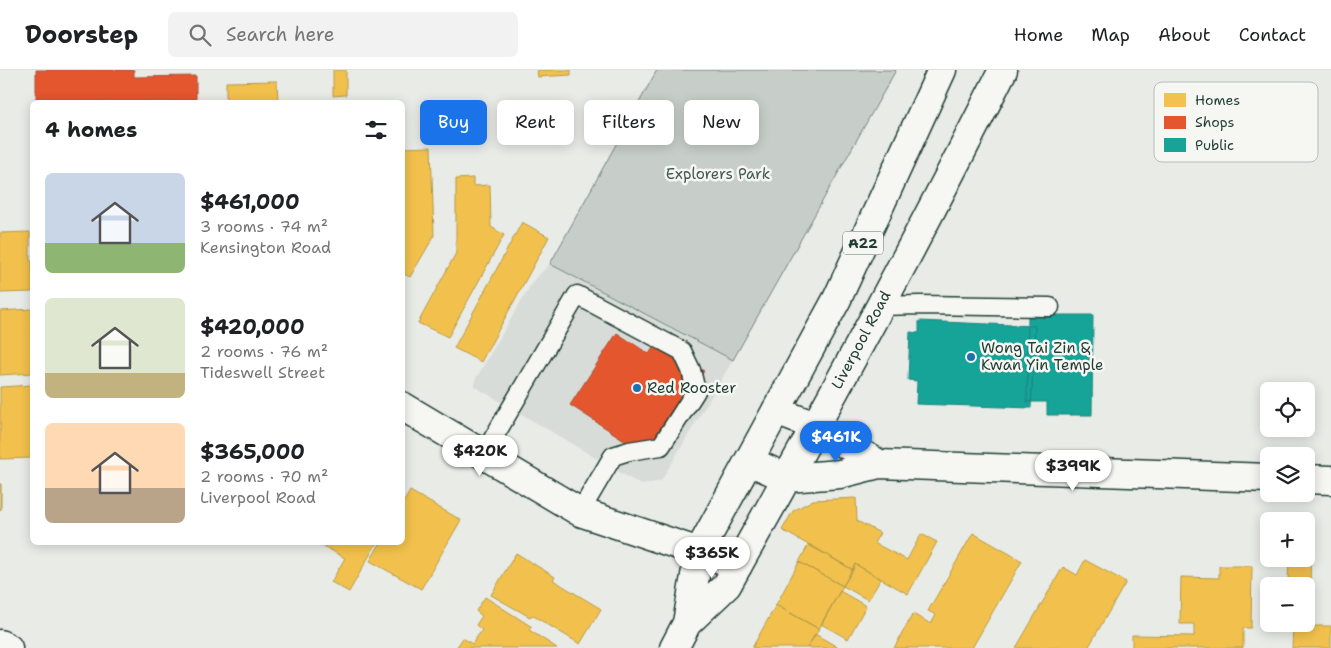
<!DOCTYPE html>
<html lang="en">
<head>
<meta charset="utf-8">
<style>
  body { margin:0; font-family:"Shantell Sans",sans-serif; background:#f2f2f2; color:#202124; height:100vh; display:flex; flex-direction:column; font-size:19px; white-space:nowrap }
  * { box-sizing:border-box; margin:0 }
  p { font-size:16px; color:#757577 }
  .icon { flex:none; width:28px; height:28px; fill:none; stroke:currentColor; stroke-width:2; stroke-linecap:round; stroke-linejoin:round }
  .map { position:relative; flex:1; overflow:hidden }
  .drawer { position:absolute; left:30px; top:30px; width:375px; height:445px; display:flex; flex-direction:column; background:#fff; border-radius:8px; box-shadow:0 2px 12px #0003 }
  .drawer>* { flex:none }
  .hud { position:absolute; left:420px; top:30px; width:475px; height:45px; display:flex; gap:10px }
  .fabs { position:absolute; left:1260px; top:312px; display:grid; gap:10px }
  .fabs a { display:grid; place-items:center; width:55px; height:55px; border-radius:8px; background:#fff; box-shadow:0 2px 12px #0003; font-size:25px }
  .price { position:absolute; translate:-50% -42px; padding:0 11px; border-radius:18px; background:#fff; color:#222; font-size:16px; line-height:32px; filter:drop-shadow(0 1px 2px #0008) }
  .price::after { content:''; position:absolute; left:50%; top:30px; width:15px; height:11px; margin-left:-8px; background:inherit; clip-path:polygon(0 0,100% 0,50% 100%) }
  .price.active { background:#1a73e8; color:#fff }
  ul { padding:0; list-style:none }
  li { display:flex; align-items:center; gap:15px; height:125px; padding:0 15px }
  li span { display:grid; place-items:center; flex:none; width:140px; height:100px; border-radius:8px; color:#555 }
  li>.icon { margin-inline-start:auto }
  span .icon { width:60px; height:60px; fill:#fffc; stroke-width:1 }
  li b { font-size:21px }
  h2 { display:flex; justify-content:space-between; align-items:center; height:60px; padding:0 15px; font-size:21px }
  .chip { padding:0 18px; border-radius:8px; background:#fff; box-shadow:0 2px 12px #0003; font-size:18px; line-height:45px }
  .chip.active { background:#1a73e8; color:#fff }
  header { display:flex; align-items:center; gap:30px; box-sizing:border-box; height:70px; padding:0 25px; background:#fff; border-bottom:1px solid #e0e0e0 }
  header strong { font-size:24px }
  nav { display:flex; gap:28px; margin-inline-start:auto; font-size:18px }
  .search { width:350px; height:45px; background:#f2f2f2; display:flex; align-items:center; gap:12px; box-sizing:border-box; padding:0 18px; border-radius:8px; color:#757577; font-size:19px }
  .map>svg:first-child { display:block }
  .built { fill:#d8dcd8 }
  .green { fill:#c7cec9; stroke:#73867e }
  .homes { fill:#f2c14e; stroke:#b39946 }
  .shops { fill:#e4572e; stroke:#a94f30 }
  .public { fill:#17a398; stroke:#19847a }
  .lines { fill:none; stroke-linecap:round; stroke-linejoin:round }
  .lane-casing { stroke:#1f3d34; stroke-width:21 }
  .street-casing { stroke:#1f3d34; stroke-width:31 }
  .highway-casing { stroke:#1f3d34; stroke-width:31 }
  .lane { stroke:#f6f6f2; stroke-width:18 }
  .street { stroke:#f6f6f2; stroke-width:28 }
  .highway { stroke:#f6f6f2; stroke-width:28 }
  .poi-dot { fill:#1f6fb2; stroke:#f6f6f2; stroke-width:2 }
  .labels { text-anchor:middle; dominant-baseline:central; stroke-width:5; stroke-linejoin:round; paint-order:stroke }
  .shield { fill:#f6f6f2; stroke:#60746d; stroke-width:1 }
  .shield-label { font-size:14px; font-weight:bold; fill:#1f3d34 }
  .park-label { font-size:15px; fill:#415a52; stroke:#f6f6f2 }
  .street-label { font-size:15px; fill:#1f3d34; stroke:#f6f6f2 }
  .poi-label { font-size:15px; fill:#1f3d34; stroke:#f6f6f2; text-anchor:start }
  .key { fill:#f6f6f2; stroke:#b6beb9; stroke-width:1 }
  .key-label { font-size:14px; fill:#1f3d34 }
</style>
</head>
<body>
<header>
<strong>Doorstep</strong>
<div class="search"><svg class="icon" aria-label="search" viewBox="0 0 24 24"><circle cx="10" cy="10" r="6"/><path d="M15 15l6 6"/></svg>Search here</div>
<nav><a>Home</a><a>Map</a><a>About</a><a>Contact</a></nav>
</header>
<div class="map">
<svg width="1331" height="578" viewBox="0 0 1331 578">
  <rect width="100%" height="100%" fill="#e9ebe7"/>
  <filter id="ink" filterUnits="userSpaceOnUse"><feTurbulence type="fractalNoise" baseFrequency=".02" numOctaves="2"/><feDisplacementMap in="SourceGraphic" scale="10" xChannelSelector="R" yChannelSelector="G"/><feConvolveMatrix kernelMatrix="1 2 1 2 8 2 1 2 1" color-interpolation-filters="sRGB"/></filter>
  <g filter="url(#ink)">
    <path class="built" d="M 550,194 L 733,290 L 661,411 L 641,415 L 474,316 L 475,310 L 533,211 Z"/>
    <path class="green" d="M 657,0 L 896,0 L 733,290 L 550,194 Z"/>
    <path class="homes" d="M 333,0 L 346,0 L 346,25 L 333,26 Z
      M 537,0 L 571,0 L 571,5 L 538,7 Z
      M 277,11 L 278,32 L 226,32 L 226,12 Z
      M 431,77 L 434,166 L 410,207 L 402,203 L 402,78 Z
      M 473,108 L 473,116 L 490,115 L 491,157 L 504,165 L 448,267 L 418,253 L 456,183 L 456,109 Z
      M 522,152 L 549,167 L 481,292 L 454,278 Z
      M 30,162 L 30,191 L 32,191 L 32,222 L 0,223 L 0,163 Z
      M 32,239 L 32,303 L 0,305 L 0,241 Z
      M 32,315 L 32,388 L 0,389 L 0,317 Z
      M 0,414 L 1,414 L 1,440 L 0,439 Z
      M 410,421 L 461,450 L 421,519 L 370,491 L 381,472 L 402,472 L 402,435 Z
      M 856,428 L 857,451 L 880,463 L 874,473 L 907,490 L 921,464 L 937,472 L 908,524 L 855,494 L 853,500 L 782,460 L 793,441 L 813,430 Z
      M 973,463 L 1022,491 L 972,578 L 894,578 L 913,544 L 931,554 L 936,545 L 928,541 Z
      M 316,472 L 377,472 L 349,522 L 331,512 L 345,488 Z
      M 809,474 L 853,500 L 843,516 L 799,492 Z
      M 1306,478 L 1311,478 L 1310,512 L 1288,512 L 1289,489 L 1306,489 Z
      M 516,483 L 555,507 L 553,510 L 601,539 L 580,574 L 532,545 L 530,547 L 491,525 Z
      M 1085,490 L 1126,512 L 1088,578 L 1016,578 L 1063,497 L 1077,505 Z
      M 799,492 L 843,516 L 819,559 L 776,535 Z
      M 855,494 L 881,509 L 868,530 L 843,516 Z
      M 1219,496 L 1252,496 L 1251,558 L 1243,558 L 1243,578 L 1132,578 L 1132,565 L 1194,566 L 1194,554 L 1180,554 L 1181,507 L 1219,508 Z
      M 840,521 L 866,536 L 848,569 L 821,554 Z
      M 485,527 L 532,557 L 529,560 L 557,578 L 456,578 L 463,568 L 472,574 L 482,560 L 476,555 L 482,546 L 476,541 Z
      M 776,535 L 819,559 L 807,578 L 752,578 Z
      M 1293,556 L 1331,556 L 1331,578 L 1292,578 Z
      M 815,564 L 839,578 L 807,578 Z"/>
    <path class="shops" d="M 36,0 L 134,0 L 134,7 L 196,6 L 196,32 L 36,32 Z
      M 617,263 L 649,284 L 658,270 L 704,301 L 649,386 L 570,335 Z"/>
    <path class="public" d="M 1028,245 L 1093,245 L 1092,345 L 1047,345 L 1047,332 L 1027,332 Z
      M 919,251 L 1035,256 L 1031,338 L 916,334 L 917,311 L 908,310 L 910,262 L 919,263 Z"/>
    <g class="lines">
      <g class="lane-casing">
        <path id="lane" d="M 880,236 L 919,235 L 1050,237
          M 484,384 L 577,225 L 682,281 L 691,300 L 696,321 L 661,376 L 629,381 L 613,386 L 580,442"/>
      </g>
      <g class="street-casing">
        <path id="street" d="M 402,336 L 580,442 L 738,495
          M 776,341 L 815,356 L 879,394
          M 749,391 L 787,408 L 840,404 L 879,394 L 1269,408
          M 1306,409 L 1331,410
          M 0,574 L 8,578"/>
      </g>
      <g class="highway-casing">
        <path id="highway" d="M 687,553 L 699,482 L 837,229 L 942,0
          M 674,578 L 687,553 L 727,515 L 738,495 C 830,332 919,167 1003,0"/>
      </g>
      <use href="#lane" class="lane"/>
      <use href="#street" class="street"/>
      <use href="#highway" class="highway"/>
    </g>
  </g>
  <g class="poi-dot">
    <circle cx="971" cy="287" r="5"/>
    <circle cx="637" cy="318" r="5"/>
  </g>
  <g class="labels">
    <rect class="shield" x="843" y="161.5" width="40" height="23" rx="4"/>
    <g class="shield-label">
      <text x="863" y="173">A22</text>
    </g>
    <g class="park-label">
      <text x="718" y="104">Explorers Park</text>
    </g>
    <g class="street-label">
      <text transform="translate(861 270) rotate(-62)">Liverpool Road</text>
    </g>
    <g class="poi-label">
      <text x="981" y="278">Wong Tai Zin &amp;<tspan x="981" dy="17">Kwan Yin Temple</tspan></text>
      <text x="647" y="318">Red Rooster</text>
    </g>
  </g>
  <rect x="1154" y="12" width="164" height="80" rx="8" class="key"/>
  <rect x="1164" y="23" width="22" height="14" fill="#f2c14e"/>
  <rect x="1164" y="46" width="22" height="13" fill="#e4572e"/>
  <rect x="1164" y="68" width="22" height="14" fill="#17a398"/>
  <g class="key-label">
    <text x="1195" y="35">Homes</text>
    <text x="1195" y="57">Shops</text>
    <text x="1195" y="80">Public</text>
  </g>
</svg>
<div class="fabs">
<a><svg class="icon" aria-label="locate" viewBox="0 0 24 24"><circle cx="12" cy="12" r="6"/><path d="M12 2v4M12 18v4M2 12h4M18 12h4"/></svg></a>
<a><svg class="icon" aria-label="layers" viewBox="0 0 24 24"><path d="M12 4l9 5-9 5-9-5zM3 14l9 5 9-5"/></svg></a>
<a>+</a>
<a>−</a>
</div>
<b class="price active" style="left:836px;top:393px">$461K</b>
<b class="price" style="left:480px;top:407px">$420K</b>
<b class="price" style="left:1073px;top:422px">$399K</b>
<b class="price" style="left:712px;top:509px">$365K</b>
<div class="hud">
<a class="chip active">Buy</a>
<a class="chip">Rent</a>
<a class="chip">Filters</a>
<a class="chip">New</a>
</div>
<section class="drawer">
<h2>4 homes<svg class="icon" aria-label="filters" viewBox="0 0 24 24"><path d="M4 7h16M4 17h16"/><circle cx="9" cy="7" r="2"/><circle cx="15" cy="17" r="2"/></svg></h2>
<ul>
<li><span style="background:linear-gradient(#c9d6e8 70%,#8fb573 0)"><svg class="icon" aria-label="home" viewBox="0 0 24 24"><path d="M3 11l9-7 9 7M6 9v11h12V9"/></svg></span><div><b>$461,000</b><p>3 rooms · 74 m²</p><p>Kensington Road</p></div></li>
<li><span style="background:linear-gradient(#dfe7d0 75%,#c2b280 0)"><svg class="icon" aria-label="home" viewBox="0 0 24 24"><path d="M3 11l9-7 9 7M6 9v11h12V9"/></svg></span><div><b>$420,000</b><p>2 rooms · 76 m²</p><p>Tideswell Street</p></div></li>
<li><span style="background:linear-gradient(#ffd9b3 65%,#b9a48a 0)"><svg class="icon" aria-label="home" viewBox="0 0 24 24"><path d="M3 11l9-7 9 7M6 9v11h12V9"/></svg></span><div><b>$365,000</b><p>2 rooms · 70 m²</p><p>Liverpool Road</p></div></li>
</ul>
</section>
</div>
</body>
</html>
